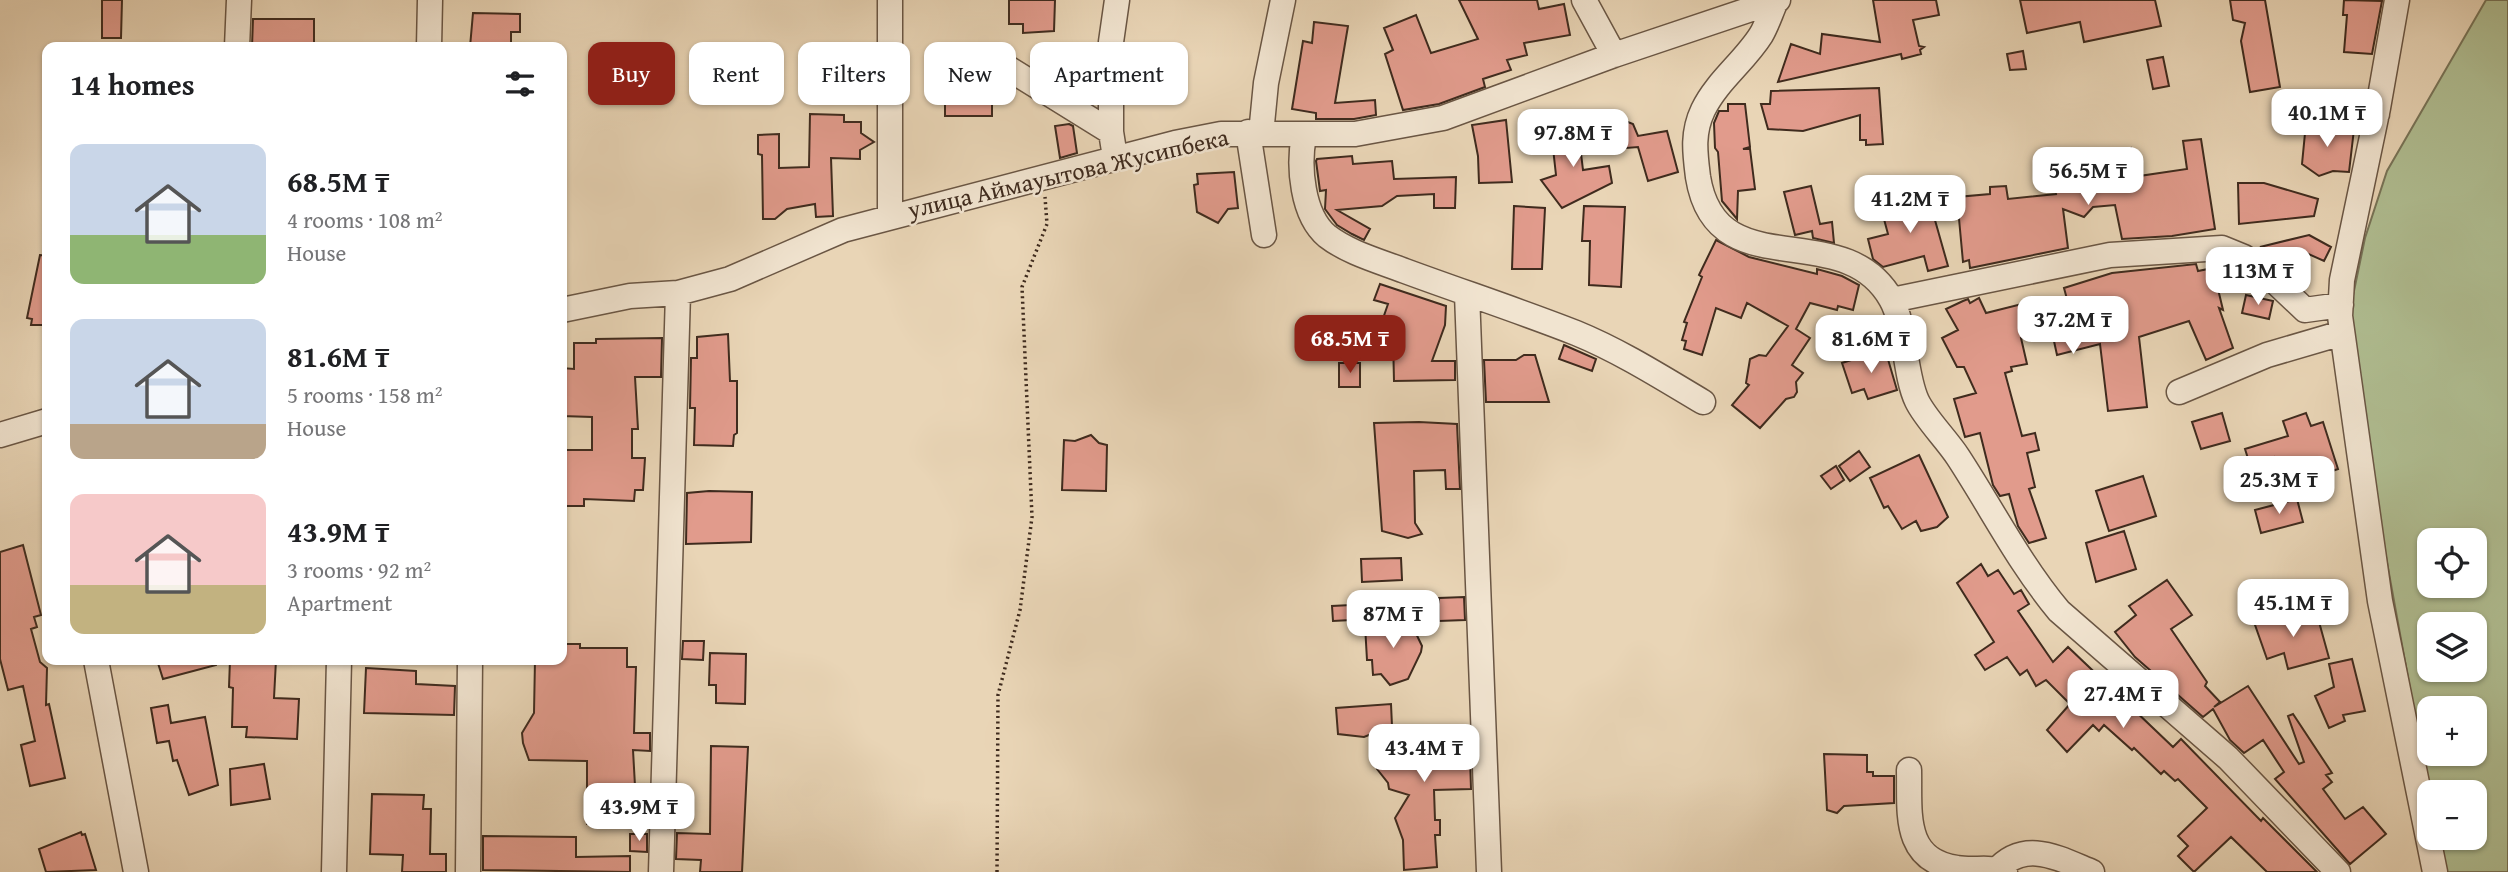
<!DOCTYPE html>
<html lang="en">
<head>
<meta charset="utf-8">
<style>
  body { margin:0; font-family:"Gentium Book Plus",serif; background:#f2f2f2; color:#202124; height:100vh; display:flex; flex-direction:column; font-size:26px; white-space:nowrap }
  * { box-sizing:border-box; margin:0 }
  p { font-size:23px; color:#757577 }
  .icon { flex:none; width:38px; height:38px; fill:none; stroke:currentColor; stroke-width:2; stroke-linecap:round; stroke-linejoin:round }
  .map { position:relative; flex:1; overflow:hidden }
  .sheet { position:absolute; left:42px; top:42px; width:525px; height:623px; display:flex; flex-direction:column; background:#fff; border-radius:14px; box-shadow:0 2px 5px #0004 }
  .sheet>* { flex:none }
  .banner { position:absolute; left:588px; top:42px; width:665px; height:63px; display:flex; gap:14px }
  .controls { position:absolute; left:2417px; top:528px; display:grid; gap:14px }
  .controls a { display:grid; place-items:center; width:70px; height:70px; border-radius:14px; background:#fff; box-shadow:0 2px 5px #0004; font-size:35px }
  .price { position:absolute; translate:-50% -60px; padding:0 16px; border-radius:14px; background:#fff; color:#222; font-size:23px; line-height:46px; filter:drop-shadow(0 2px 4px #0008) }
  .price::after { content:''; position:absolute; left:50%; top:42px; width:21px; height:16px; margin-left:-10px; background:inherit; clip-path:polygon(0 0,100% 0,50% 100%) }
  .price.current { background:#8f2418; color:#fff }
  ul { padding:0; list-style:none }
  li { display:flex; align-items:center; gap:21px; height:175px; padding:0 28px }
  li span { display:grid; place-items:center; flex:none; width:196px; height:140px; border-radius:14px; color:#555 }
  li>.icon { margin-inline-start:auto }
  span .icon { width:84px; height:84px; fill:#fffc; stroke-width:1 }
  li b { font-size:30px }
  h2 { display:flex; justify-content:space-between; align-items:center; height:84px; padding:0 28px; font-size:30px }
  .chip { padding:0 24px; border-radius:14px; background:#fff; box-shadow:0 2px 5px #0004; font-size:24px; line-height:63px }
  .chip.current { background:#8f2418; color:#fff }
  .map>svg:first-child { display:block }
  .green { fill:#b0be92; stroke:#787458; stroke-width:2; fill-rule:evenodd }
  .building { fill:#e19b8c; stroke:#3f2b1e; stroke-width:2 }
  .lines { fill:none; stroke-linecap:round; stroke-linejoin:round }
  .minor-casing { stroke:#6a5644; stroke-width:27 }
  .path { stroke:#3f2b1e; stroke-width:3.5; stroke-dasharray:2 3.5; stroke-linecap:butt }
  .minor { stroke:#f1e4d0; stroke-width:24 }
  .labels { text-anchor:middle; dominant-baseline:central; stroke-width:5; stroke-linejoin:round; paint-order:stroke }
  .street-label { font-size:24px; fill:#3f2b1e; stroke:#f1e4d0 }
</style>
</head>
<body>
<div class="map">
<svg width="2508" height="872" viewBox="0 0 2508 872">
  <rect width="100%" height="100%" fill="#e9d5b6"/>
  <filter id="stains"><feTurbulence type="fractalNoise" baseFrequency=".00286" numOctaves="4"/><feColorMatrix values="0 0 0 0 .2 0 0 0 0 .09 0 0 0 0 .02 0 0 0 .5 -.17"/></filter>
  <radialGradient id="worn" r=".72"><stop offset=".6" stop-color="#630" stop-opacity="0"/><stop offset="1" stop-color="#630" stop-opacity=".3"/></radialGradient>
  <path class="green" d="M 2486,0 L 2508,0 L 2508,872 L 2442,872 L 2435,838 L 2474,838 L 2474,793 L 2429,793 L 2376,502 L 2349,315 L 2365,238 L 2387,171 ZM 2429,541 L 2474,541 L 2474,586 L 2429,586 ZM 2429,625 L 2474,625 L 2474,670 L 2429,670 ZM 2429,709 L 2474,709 L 2474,754 L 2429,754 Z"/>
  <path class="building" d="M 102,0 L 122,0 L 121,38 L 102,38 Z
    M 1009,0 L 1055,0 L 1054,31 L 1023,33 L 1023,24 L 1009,24 Z
    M 1459,0 L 1537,0 L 1539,9 L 1564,4 L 1570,35 L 1524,43 L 1527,55 L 1507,60 L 1511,70 L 1483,79 L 1485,87 L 1439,104 L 1403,110 L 1385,54 L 1393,50 L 1384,28 L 1416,15 L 1431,53 L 1478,39 Z
    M 1873,0 L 1936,0 L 1939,15 L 1913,20 L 1919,46 L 1924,47 L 1920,50 L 1921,54 L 1902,59 L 1901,54 L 1778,82 L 1791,44 L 1820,54 L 1822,34 L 1880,42 Z
    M 2020,0 L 2155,0 L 2161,26 L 2084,42 L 2080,22 L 2027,33 Z
    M 2230,0 L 2265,0 L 2280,87 L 2250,92 L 2241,41 L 2245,23 L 2233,20 Z
    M 2344,0 L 2382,1 L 2372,54 L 2344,52 L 2347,15 L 2343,15 Z
    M 473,13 L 520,14 L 520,32 L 511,32 L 511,47 L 470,47 Z
    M 253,19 L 314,19 L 314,47 L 252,47 Z
    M 1314,22 L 1348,26 L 1335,103 L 1375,100 L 1376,115 L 1354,119 L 1316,119 L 1316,113 L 1292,109 L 1303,41 L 1312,43 Z
    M 2023,51 L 2026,69 L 2010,70 L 2007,54 Z
    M 2163,57 L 2169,86 L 2153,89 L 2147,60 Z
    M 945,80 L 992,80 L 992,116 L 945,116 Z
    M 1879,88 L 1883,144 L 1866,145 L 1866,140 L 1860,140 L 1860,115 L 1803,131 L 1768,129 L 1761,104 L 1770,104 L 1771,91 Z
    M 1728,104 L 1745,104 L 1750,147 L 1743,149 L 1750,149 L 1755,189 L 1738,191 L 1737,219 L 1722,201 L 1718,152 L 1715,148 L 1714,123 L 1719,111 L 1728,111 Z
    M 810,114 L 844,115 L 844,122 L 861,122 L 861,133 L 874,142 L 860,150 L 860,159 L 831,158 L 833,216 L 816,217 L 815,204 L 787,209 L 775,219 L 763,219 L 762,155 L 758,154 L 758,135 L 779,134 L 779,168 L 809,167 Z
    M 1574,114 L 1576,145 L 1580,145 L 1583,170 L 1609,166 L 1612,183 L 1562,208 L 1541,180 L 1556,175 L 1553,148 L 1561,147 L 1558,115 Z
    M 1615,117 L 1633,124 L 1638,136 L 1667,131 L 1678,172 L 1648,181 L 1638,147 L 1614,149 L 1611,125 Z
    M 1506,120 L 1512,182 L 1479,183 L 1478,156 L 1472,125 Z
    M 2306,123 L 2354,129 L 2349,172 L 2333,171 L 2319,176 L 2302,164 Z
    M 1069,124 L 1073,126 L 1077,153 L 1060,158 L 1055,126 Z
    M 2201,139 L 2215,229 L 2172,236 L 2122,239 L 2115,205 L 2093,207 L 2084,217 L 2063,209 L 2068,248 L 1970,268 L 1969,260 L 1963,262 L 1957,197 L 1990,194 L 1990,187 L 2006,186 L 2008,199 L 2056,194 L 2051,169 L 2107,160 L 2106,152 L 2131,148 L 2134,170 L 2138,170 L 2139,176 L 2187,169 L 2183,141 Z
    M 1352,156 L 1353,164 L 1392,161 L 1394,179 L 1456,177 L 1455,208 L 1434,208 L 1434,194 L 1397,196 L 1382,206 L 1337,210 L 1370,229 L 1364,240 L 1352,234 L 1337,225 L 1325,209 L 1326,190 L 1320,191 L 1316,161 L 1317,159 Z
    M 1234,172 L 1238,208 L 1228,209 L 1218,223 L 1197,212 L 1194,185 L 1198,184 L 1197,174 Z
    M 2238,183 L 2264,183 L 2318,199 L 2314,216 L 2239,224 Z
    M 1811,186 L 1820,224 L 1832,222 L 1834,243 L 1813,238 L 1812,231 L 1795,235 L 1784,192 Z
    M 1927,192 L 1948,266 L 1928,271 L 1924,256 L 1883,267 L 1873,259 L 1868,239 L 1888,234 L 1881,208 L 1912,200 L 1911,197 Z
    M 1514,206 L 1545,208 L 1542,269 L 1512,269 Z
    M 1584,206 L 1625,207 L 1621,287 L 1589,285 L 1590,241 L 1582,241 Z
    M 2309,235 L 2331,247 L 2324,261 L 2304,252 L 2303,257 L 2260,247 Z
    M 1716,240 L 1749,257 L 1817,274 L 1817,269 L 1842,276 L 1859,285 L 1853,310 L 1838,306 L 1837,310 L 1810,303 L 1796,329 L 1810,338 L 1792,365 L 1803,373 L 1796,382 L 1797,392 L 1794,397 L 1786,399 L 1760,428 L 1732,405 L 1749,385 L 1746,383 L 1750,359 L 1759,355 L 1766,356 L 1788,326 L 1747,303 L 1741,318 L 1716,308 L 1702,355 L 1684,349 L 1686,341 L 1682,340 L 1687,323 L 1684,322 L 1702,277 L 1699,275 Z
    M 40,255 L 47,256 L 47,325 L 31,325 L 32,319 L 27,318 Z
    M 2196,264 L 2198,271 L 2213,268 L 2223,310 L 2219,308 L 2233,348 L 2206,360 L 2189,321 L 2139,337 L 2147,407 L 2108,411 L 2100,344 L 2057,355 L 2052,332 L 2021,338 L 2027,364 L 2011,367 L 2012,371 L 2005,373 L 2022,436 L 2035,433 L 2039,450 L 2027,453 L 2035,487 L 2029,489 L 2046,538 L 2029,543 L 2018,526 L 2009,494 L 2000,496 L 1993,485 L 1980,433 L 1965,437 L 1954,399 L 1976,393 L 1964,367 L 1957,367 L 1942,338 L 1958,330 L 1946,309 L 1963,301 L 1968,299 L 1970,303 L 1979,298 L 1986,313 L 2046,298 L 2068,303 L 2064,288 L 2112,273 Z
    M 1380,284 L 1446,306 L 1445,325 L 1432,361 L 1455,361 L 1455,380 L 1394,381 L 1393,338 L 1378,333 L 1388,304 L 1374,300 Z
    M 2246,295 L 2273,301 L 2269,319 L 2242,313 Z
    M 728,334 L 730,381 L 737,381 L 737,433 L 734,435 L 733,446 L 694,445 L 695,408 L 690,408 L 691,358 L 697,358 L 697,337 Z
    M 662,338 L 661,377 L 635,377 L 638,429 L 632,429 L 632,458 L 645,458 L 643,490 L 635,490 L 634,501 L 584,499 L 584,506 L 562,506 L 562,450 L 592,450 L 592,417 L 562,416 L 562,368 L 574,369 L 574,343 L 596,343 L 596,339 Z
    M 1564,345 L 1596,359 L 1592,371 L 1559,359 Z
    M 1885,349 L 1897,390 L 1868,399 L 1864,389 L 1852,393 L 1842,363 Z
    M 1524,355 L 1535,355 L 1549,402 L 1486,402 L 1484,360 L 1516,360 Z
    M 1339,363 L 1360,363 L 1360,387 L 1339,387 Z
    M 2222,413 L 2230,441 L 2201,449 L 2192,422 Z
    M 2306,413 L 2311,426 L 2323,422 L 2338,469 L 2284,487 L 2274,457 L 2250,465 L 2245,449 L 2288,436 L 2283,421 Z
    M 1419,422 L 1457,424 L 1460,489 L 1446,489 L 1445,470 L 1414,471 L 1415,523 L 1422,534 L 1408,538 L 1382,531 L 1374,423 Z
    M 1091,435 L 1099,443 L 1107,445 L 1106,491 L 1062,490 L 1064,440 L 1075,441 Z
    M 1859,451 L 1870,467 L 1850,481 L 1839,466 Z
    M 1919,455 L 1948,517 L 1937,527 L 1921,531 L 1916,521 L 1902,529 L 1888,506 L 1884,508 L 1870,478 Z
    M 1836,466 L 1844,480 L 1831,489 L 1821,476 Z
    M 2143,476 L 2156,516 L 2109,531 L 2096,491 Z
    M 709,491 L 752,492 L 751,542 L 686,544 L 687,493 Z
    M 2297,499 L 2303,522 L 2261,533 L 2255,510 Z
    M 2124,531 L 2136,569 L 2096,582 L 2086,543 Z
    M 23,545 L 41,615 L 34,617 L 37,627 L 31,629 L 40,662 L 47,668 L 46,705 L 49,704 L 65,778 L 30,786 L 21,745 L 35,741 L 23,686 L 8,690 L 0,659 L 0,552 Z
    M 1401,558 L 1402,580 L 1362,582 L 1361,559 Z
    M 1981,564 L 1988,576 L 1998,570 L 2014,594 L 2021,590 L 2029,604 L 2018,611 L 2053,662 L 2068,647 L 2173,747 L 2181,739 L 2261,821 L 2263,818 L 2317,872 L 2267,872 L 2231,837 L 2194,872 L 2178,856 L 2188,846 L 2178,836 L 2207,808 L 2178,779 L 2175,781 L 2164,771 L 2161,774 L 2134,748 L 2132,750 L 2104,725 L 2099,731 L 2093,725 L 2067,752 L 2047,730 L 2070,704 L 2046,680 L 2036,686 L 2027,670 L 2020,675 L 2007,657 L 1985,670 L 1975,655 L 1994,642 L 1957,583 Z
    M 2167,580 L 2192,615 L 2171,629 L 2207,682 L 2205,686 L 2220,702 L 2214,707 L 2248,686 L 2299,764 L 2304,762 L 2288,716 L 2293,714 L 2332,773 L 2326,775 L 2332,782 L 2323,789 L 2345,819 L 2363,807 L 2386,834 L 2350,864 L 2275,779 L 2284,772 L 2263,740 L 2244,753 L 2230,740 L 2213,709 L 2203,717 L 2178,695 L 2165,677 L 2159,678 L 2135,657 L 2115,632 L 2136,615 L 2129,606 Z
    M 1464,597 L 1465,620 L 1439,621 L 1439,598 Z
    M 1351,605 L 1351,620 L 1333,621 L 1332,606 Z
    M 2316,611 L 2329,658 L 2288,669 L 2284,653 L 2267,659 L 2254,622 L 2273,615 L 2275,623 Z
    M 1410,621 L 1422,646 L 1421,652 L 1408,679 L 1390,685 L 1381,674 L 1373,675 L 1372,660 L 1367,660 L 1365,625 Z
    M 683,641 L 704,641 L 703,660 L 682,659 Z
    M 562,644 L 580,644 L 580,648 L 627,648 L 627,667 L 636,667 L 634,733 L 650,733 L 650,751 L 633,750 L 636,804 L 627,810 L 627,824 L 587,824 L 587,761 L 529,760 L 523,743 L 522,733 L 534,713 L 535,660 L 562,660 Z
    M 710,653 L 746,654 L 745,704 L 716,703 L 716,685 L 709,685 Z
    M 2352,659 L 2365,711 L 2343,715 L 2345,721 L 2329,728 L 2315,696 L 2334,687 L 2329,664 Z
    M 157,660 L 216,660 L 216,665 L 163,679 Z
    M 230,660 L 276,660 L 274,698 L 299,699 L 297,739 L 246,737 L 247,727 L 232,727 L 233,688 L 229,687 Z
    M 366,668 L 416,671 L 416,684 L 455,686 L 454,715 L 364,713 Z
    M 1391,704 L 1392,726 L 1364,737 L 1338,734 L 1336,708 Z
    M 168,705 L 171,723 L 205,717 L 218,785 L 189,795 L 177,760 L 173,761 L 169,741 L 157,743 L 151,708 Z
    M 1469,727 L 1471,789 L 1434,790 L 1435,820 L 1440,820 L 1440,835 L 1435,835 L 1437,867 L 1404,870 L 1403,840 L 1395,818 L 1409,795 L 1389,789 L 1388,783 L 1377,769 L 1385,756 L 1385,733 Z
    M 711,746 L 748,747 L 742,872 L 700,872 L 701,860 L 676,859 L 677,833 L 710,834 Z
    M 1824,754 L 1867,755 L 1867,772 L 1873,772 L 1873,776 L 1894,776 L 1894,803 L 1844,806 L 1837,813 L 1827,810 Z
    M 264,764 L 270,799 L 231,805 L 230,769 Z
    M 372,794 L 424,795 L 423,809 L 431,809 L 430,854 L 446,854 L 446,872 L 402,872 L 403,855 L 370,854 Z
    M 81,832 L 82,835 L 85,834 L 96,870 L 46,872 L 39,849 Z
    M 630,834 L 647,834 L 647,852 L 630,851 Z
    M 483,836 L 576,837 L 576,857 L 630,856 L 630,872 L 483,870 Z"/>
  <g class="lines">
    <g class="minor-casing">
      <path id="minor" d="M 1584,0 L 1614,55
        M 2397,0 L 2378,108 L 2342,280 L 2340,316 L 2380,601 L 2435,872
        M 1776,1 C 1771,12 1767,25 1761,35 C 1744,62 1717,81 1703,110 C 1692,133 1695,153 1698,177 C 1716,290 1843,214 1891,299 C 1906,325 1904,374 1917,401 C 1925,418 1947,440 1958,457 C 1992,509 2019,563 2059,611 L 2228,758 L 2338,872
        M 237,47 L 239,0
        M 429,47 L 430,0
        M 1003,65 L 1111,132
        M 2336,114 L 2377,114
        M 1248,132 L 1264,235
        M 1261,134 L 1266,83 L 1283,0
        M 1304,136 C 1298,166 1302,215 1327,236 C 1349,253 1379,261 1405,271 C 1462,292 1520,311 1576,333 C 1620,351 1661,377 1703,402
        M 1115,157 L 1111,132 L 1111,42 L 1117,0
        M 890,216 L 890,0
        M 1467,294 L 1489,872
        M 1892,300 L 2110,255 L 2222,248 L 2244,257 L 2268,275 L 2305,310 L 2341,305
        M 562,310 L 630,296 L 678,293 L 730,279 L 843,230 L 1175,143 L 1221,134 L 1355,134 L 1443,118 L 1614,55 L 1778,0
        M 2179,392 L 2267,355 L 2342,333
        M 0,435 L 47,421
        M 96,660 L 136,872
        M 1909,770 C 1910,812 1902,860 1957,868 C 1973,871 1990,866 2005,872
        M 334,872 L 339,660
        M 468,872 L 470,660
        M 661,872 L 678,293
        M 1995,872 C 2024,838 2058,858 2092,872"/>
    </g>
    <path class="path" d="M 997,872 L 998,695 L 1020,610 L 1032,517 L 1022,287 L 1047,224 L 1045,197"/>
    <use href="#minor" class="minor"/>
  </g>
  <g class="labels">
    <g class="street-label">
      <text transform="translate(1068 173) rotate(-13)">улица Аймауытова Жусипбека</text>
    </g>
  </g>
  <rect width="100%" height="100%" filter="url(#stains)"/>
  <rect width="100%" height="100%" fill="url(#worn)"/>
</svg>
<div class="controls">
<a><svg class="icon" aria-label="locate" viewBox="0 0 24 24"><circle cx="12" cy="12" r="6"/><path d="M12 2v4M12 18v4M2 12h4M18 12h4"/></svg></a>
<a><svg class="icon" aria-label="layers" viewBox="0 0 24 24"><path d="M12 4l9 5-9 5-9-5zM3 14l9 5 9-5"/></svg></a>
<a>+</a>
<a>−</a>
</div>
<b class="price" style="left:2327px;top:149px">40.1M ₸</b>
<b class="price" style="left:1573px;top:169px">97.8M ₸</b>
<b class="price" style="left:2088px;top:207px">56.5M ₸</b>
<b class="price" style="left:1910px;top:235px">41.2M ₸</b>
<b class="price" style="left:2258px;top:307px">113M ₸</b>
<b class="price" style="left:2073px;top:356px">37.2M ₸</b>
<b class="price current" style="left:1350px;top:375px">68.5M ₸</b>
<b class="price" style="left:1871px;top:375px">81.6M ₸</b>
<b class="price" style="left:2279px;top:516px">25.3M ₸</b>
<b class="price" style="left:2293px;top:639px">45.1M ₸</b>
<b class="price" style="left:1393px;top:650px">87M ₸</b>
<b class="price" style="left:2123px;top:730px">27.4M ₸</b>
<b class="price" style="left:1424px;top:784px">43.4M ₸</b>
<b class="price" style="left:639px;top:843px">43.9M ₸</b>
<div class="banner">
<a class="chip current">Buy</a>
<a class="chip">Rent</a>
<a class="chip">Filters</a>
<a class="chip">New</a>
<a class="chip">Apartment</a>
</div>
<section class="sheet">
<h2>14 homes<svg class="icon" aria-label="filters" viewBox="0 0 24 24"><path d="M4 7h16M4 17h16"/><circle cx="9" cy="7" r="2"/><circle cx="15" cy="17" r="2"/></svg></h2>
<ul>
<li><span style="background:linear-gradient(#c9d6e8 65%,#8fb573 0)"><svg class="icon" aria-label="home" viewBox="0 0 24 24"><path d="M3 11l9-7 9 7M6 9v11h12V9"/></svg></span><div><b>68.5M ₸</b><p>4 rooms · 108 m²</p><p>House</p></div></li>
<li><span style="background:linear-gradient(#c9d6e8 75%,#b9a48a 0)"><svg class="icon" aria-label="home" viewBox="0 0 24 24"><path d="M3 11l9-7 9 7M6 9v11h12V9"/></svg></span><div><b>81.6M ₸</b><p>5 rooms · 158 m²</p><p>House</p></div></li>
<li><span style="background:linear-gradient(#f6c9c9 65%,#c2b280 0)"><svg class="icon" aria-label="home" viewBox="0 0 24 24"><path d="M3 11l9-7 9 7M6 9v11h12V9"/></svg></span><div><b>43.9M ₸</b><p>3 rooms · 92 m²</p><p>Apartment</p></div></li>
</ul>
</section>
</div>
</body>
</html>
